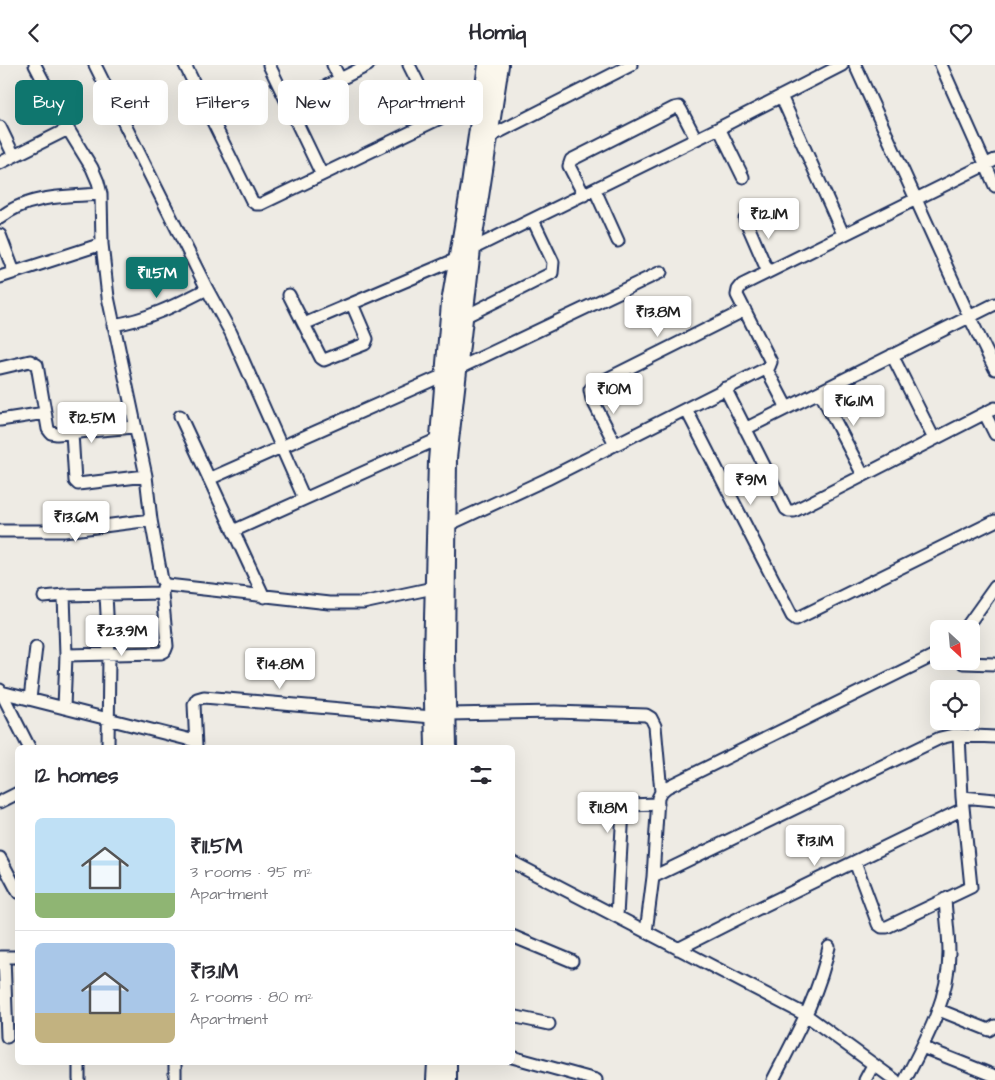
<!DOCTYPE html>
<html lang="en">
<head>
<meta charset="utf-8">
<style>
  body { margin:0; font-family:"Architects Daughter",sans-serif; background:#f7f7f7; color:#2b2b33; height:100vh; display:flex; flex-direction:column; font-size:19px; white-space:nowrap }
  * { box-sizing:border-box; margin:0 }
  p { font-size:16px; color:#7c7c81 }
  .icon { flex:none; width:28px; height:28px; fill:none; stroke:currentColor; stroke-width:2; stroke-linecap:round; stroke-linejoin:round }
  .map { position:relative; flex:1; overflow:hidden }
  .details { position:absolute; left:15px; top:680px; width:500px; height:320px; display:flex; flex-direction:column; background:#fff; border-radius:8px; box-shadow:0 5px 20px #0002 }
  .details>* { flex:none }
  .top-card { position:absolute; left:15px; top:15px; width:500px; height:45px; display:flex; gap:10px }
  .needle { width:32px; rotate:154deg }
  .fabs { position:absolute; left:930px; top:555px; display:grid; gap:10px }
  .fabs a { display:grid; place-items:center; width:50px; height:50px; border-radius:8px; background:#fff; box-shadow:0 5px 20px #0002; font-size:25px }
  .price { position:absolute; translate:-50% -42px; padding:0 11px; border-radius:5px; background:#fff; color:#222; font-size:16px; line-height:32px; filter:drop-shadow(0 1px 2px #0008) }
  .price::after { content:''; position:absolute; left:50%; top:30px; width:15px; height:11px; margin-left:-8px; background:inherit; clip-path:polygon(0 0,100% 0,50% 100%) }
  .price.selected { background:#0f766e; color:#fff }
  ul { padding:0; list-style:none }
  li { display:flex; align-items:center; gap:15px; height:125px; padding:0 20px }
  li+li { border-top:1px solid #e1e1e2 }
  li span { display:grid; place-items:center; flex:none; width:140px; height:100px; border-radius:8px; color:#555 }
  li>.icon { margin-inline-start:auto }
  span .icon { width:60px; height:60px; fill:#fffc; stroke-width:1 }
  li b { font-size:21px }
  h2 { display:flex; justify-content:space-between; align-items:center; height:60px; padding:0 20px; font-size:21px }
  .pill { padding:0 18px; border-radius:8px; background:#fff; box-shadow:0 5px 20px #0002; font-size:18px; line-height:45px }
  .pill.selected { background:#0f766e; color:#fff }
  header { display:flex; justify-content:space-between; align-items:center; height:65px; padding:0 20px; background:#fff; font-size:22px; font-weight:700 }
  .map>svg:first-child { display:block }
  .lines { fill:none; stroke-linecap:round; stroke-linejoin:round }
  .minor-casing { stroke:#1b2f5e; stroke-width:15 }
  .highway-casing { stroke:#1b2f5e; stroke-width:20 }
  .minor { stroke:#fbf7ec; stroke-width:11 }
  .highway { stroke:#fbf7ec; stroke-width:16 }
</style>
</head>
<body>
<header><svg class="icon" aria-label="back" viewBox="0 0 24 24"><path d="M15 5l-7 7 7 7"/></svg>Homiq<svg class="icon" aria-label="heart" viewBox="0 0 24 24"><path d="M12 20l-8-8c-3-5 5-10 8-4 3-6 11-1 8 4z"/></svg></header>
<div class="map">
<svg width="995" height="1015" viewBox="0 0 995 1015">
  <rect width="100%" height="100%" fill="#eeebe4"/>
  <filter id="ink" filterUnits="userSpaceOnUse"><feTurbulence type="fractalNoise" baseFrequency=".02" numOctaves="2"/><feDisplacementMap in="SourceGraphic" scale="10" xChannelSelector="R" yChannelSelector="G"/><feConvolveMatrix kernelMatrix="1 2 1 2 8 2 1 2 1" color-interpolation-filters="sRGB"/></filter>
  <g filter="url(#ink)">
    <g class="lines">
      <g class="minor-casing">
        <path id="minor" d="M 35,0 L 68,64 L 92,103 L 98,117 L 101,129 L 102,179 L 108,232 L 146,411 L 151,455 L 162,515 L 164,518 L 162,528 L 167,581 L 165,586 L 161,588 L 66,590
          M 95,0 L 207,224 L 231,268 L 304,433
          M 185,0 L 252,136 L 256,139 L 261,139 L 482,33
          M 269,0 L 321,108
          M 333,0 L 340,14
          M 409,0 L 436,54
          M 855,0 L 969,251 L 995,304
          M 941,0 L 995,121
          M 781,31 L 843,169
          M 289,40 L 368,0
          M 0,62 L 14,91
          M 719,63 L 743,112
          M 489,72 L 631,0
          M 0,98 L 68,64
          M 595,125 L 618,176
          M 584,130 L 569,101 L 571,95 L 674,43 L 679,42 L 681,45 L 696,74
          M 0,153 C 26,130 68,131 101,129
          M 745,154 L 768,207
          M 0,170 L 14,207
          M 472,184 L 719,63 L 842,0
          M 0,212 L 102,179
          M 289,230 L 321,293 L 324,295 L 365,279 L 367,274 L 352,239
          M 464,252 L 552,208 L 553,197 L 533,155
          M 304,259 L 457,194
          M 113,260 C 147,255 176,240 207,224
          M 892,290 L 934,374
          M 0,303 L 30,296 L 37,300 L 48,364 L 51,368 L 57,369 L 134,362
          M 766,303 L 787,343
          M 457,304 L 661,207
          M 725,323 L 786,444 L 789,446 L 794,446 L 995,343
          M 820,327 L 863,410
          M 686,344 L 792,551 L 796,554 L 995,456
          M 985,349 L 995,369
          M 180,351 L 264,532
          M 0,355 L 45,348
          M 745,364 L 995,239
          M 72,368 L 75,416 L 78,419 L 146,411
          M 615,379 L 592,334 L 590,325 L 593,321 L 745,245
          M 209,414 L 444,310
          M 442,460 L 448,460 L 547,414 L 769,302 L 771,297 L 737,230 L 738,225 L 742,220 L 995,95
          M 0,466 L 64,466 L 151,455
          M 233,466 L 438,374
          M 164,518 L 167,520 L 329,538 L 363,538 L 433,523
          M 106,529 L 109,589 L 108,682
          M 64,530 L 66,590 L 64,643
          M 44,532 L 64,530 L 162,528
          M 965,564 L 995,522
          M 961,596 L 963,598 L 995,599
          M 0,625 L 29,682
          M 1,627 L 195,676
          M 30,634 L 36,582
          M 448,649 L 555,647 L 646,650 L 651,653 L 655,661 L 661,727
          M 196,682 L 194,639 L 197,634 L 204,632 L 432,652
          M 962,732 L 995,735
          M 0,737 L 18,728
          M 0,793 L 18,827
          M 512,797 L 806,950 L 895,1015
          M 855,797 L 878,859 L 882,862 L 887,862 L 971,822 L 962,732 L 959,670
          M 653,812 L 940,673 L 953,670 L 995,672
          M 617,851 L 623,745 L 627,740 L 658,739
          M 646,867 L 653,812 L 658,733 L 661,727 L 667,722 L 939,588
          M 512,871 L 572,896
          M 678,884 L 753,846 L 963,744
          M 0,892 L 18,892
          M 4,892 L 7,972
          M 939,945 L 989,965 L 995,961
          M 512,951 L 549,959
          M 922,982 L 995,1011
          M 512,992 L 596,1015
          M 79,1015 L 79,998
          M 175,1015 L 175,998
          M 773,1015 C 795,972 819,930 829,882
          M 865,1015 L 873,1000
          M 905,1015 C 926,975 949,934 949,888 C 949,870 946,852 945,834"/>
      </g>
      <g class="highway-casing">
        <path id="highway" d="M 434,682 L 432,593 L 437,396 L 450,238 L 470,120 L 487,0
          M 448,682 L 446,590 L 448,393 L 472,184 L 500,0
          M 435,1015 L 436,998
          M 448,1015 L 448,998"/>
      </g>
      <use href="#minor" class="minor"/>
      <use href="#highway" class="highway"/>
    </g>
  </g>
</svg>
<div class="fabs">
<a><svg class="needle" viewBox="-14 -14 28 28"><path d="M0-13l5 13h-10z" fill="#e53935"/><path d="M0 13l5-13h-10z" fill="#7c7c81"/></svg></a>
<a><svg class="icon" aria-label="locate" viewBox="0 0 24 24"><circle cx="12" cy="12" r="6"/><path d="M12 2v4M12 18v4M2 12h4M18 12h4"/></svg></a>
</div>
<b class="price" style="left:769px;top:175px">₹12.1M</b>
<b class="price selected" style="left:157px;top:234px">₹11.5M</b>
<b class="price" style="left:658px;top:273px">₹13.8M</b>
<b class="price" style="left:614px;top:350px">₹10M</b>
<b class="price" style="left:854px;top:362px">₹16.1M</b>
<b class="price" style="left:92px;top:379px">₹12.5M</b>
<b class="price" style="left:751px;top:441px">₹9M</b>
<b class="price" style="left:76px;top:478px">₹13.6M</b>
<b class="price" style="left:122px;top:592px">₹23.9M</b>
<b class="price" style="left:280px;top:625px">₹14.8M</b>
<b class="price" style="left:608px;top:769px">₹11.8M</b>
<b class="price" style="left:815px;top:802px">₹13.1M</b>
<div class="top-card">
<a class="pill selected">Buy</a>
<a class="pill">Rent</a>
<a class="pill">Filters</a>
<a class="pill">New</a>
<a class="pill">Apartment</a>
</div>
<section class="details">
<h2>12 homes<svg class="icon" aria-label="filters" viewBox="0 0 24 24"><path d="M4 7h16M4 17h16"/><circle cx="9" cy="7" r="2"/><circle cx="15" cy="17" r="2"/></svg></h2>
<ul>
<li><span style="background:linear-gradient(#bfe0f5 75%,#8fb573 0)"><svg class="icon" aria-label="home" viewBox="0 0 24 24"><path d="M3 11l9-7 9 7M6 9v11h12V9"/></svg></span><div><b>₹11.5M</b><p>3 rooms · 95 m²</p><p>Apartment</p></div></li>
<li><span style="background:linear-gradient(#a9c7e8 70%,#c2b280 0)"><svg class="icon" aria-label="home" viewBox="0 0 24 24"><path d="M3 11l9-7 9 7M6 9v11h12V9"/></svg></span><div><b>₹13.1M</b><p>2 rooms · 80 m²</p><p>Apartment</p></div></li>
</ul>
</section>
</div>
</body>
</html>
